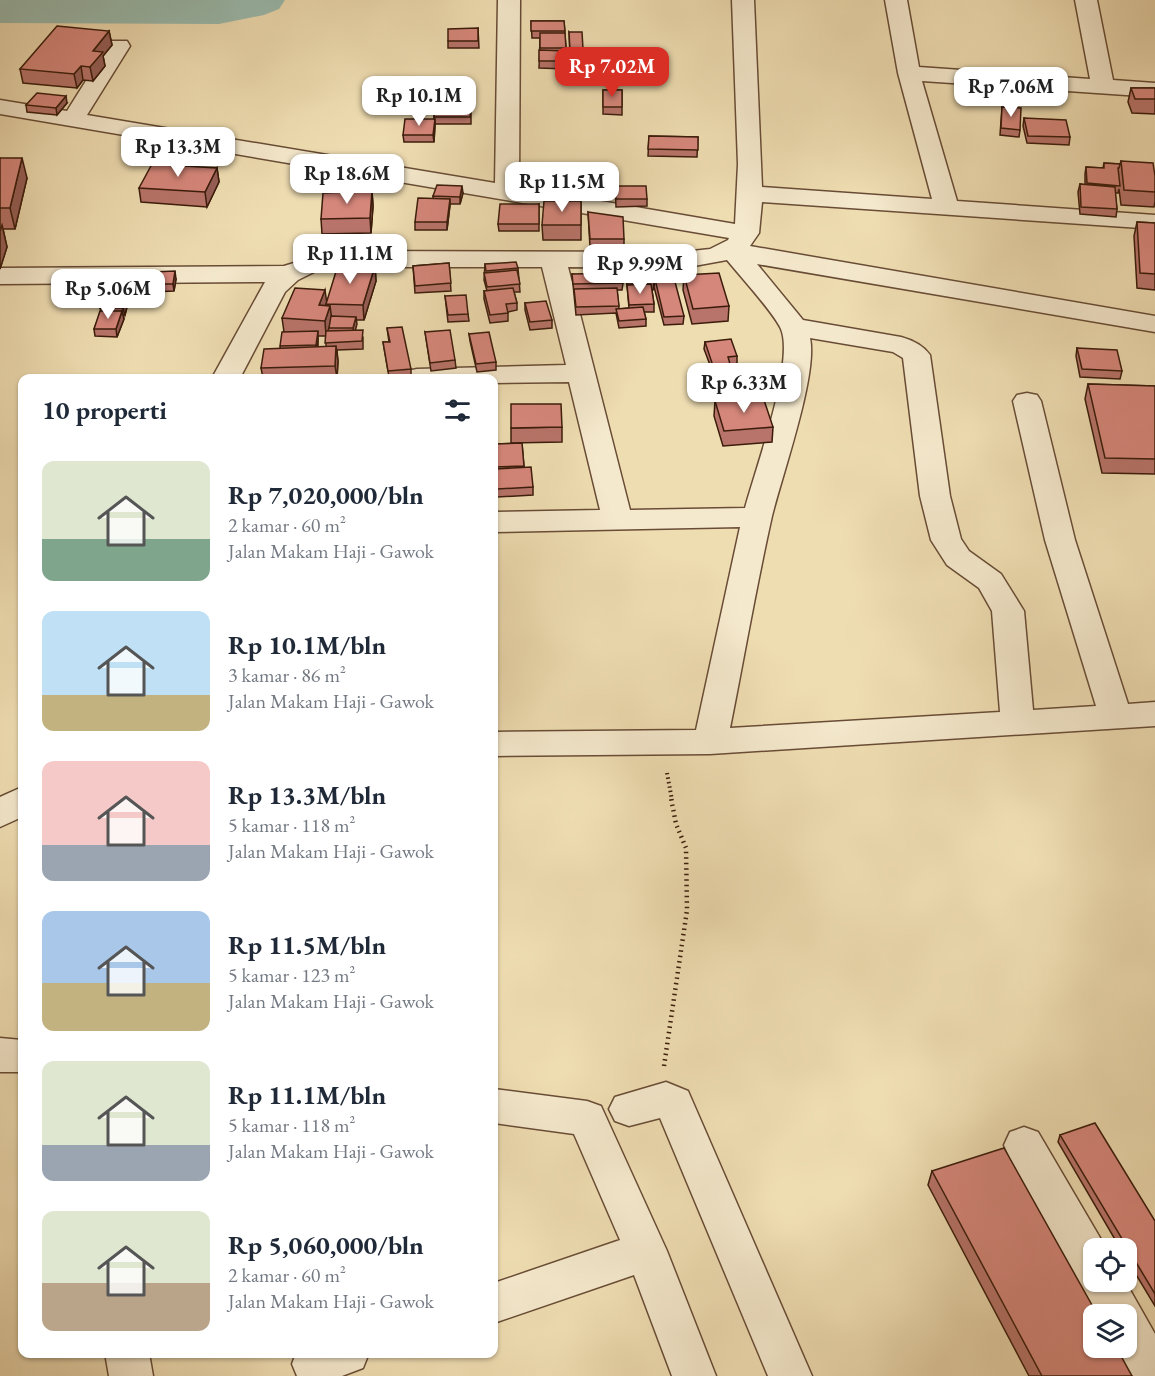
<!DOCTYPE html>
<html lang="id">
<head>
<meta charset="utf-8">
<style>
  body { margin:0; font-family:"EB Garamond",serif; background:#f2f2f3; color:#1f2937; height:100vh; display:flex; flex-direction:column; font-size:22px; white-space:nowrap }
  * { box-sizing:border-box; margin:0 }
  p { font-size:20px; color:#747a83 }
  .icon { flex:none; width:33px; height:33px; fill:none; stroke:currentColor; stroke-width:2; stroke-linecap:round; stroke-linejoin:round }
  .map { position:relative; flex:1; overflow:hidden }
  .panel { position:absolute; left:18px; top:374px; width:480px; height:984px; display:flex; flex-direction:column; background:#fff; border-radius:12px; box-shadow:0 2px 4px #0004 }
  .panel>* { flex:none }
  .tools { position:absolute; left:1083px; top:1238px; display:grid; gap:12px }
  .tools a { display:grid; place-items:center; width:54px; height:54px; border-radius:12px; background:#fff; box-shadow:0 2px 4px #0004; font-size:30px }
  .price { position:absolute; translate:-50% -51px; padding:0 14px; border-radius:12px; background:#fff; color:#222; font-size:20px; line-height:39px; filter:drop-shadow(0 2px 3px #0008) }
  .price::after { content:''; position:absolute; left:50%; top:36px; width:18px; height:14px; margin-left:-9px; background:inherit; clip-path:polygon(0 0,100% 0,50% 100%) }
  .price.on { background:#d93025; color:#fff }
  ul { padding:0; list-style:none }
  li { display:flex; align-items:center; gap:18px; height:150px; padding:0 24px }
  li span { display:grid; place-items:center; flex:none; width:168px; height:120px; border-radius:12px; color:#555 }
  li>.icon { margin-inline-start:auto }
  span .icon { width:72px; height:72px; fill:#fffc; stroke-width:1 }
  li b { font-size:26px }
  h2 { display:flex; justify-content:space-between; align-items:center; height:72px; padding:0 24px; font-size:26px }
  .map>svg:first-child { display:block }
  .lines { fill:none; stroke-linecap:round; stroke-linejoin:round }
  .river { fill:#9abbae; fill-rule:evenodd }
  .minor-casing { stroke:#684c35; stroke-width:3 }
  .path-far1 { stroke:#3b1c0b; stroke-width:4; stroke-dasharray:1.5 3; stroke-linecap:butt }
  .path { stroke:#3b1c0b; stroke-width:4.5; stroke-dasharray:1.5 4; stroke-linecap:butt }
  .minor { fill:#f5e9cd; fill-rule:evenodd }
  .wall { fill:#b8746a; stroke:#3b1c0b; stroke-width:1.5; fill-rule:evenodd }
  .shaded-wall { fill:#965e56; stroke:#3b1c0b; stroke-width:1.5 }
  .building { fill:#d6877b; stroke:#3b1c0b; stroke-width:1.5 }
</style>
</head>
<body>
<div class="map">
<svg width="1155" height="1376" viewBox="0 0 1155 1376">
  <rect width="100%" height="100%" fill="#efddb2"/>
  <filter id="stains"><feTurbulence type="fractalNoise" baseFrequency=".00333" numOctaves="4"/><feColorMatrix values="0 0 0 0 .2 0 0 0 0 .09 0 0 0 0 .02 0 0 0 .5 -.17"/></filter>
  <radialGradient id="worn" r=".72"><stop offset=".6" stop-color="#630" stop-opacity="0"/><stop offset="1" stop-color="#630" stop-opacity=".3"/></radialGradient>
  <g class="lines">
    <path class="river" d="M 0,0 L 285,0 L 279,9 L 264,15 L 219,24 L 0,23 Z"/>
    <g class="minor-casing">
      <path id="minor" d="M 498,0 L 520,0 L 519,187 L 735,224 L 738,164 L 732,0 L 754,0 L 762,187 L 932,199 L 898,73 L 885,0 L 907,0 L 919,67 L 1090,79 L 1075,0 L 1097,0 L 1113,80 L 1155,83 L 1155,97 L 922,81 L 957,201 L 1155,215 L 1155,229 L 762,202 L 759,233 L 750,246 L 1155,316 L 1155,332 L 757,264 L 803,320 L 901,337 C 912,340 923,345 930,355 L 950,496 L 961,539 L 969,551 L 1001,574 L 1024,611 L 1033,710 L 1096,706 L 1045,540 L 1013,401 L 1017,395 L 1027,393 L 1037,395 L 1041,401 L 1075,540 L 1128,704 L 1155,702 L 1155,726 L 710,754 L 494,756 L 494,732 L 696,730 L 740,527 L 494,532 L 494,512 L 600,510 L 569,382 L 494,383 L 494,378 L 403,377 L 407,371 L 417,369 L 566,365 L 542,267 L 349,267 L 316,271 L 298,280 L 285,292 L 240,378 L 212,378 L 265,282 L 0,284 L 0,268 L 284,266 L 317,256 L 349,251 L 683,252 L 710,249 L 728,240 L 729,238 L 0,114 L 0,100 L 67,111 L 111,41 L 127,41 L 130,46 L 87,115 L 495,183 ZM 727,260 C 740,276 774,313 781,329 C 795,362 755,470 745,508 L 630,510 L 568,267 L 683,268 ZM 810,338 L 893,352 L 903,358 L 920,496 L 931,540 L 947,565 L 979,588 L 992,611 L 1000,712 L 730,728 C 744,658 756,587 772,516 C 782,475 818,374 810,338 Z
        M 22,787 L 22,817 L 0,827 L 0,797 Z
        M 0,1038 L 22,1040 L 22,1072 L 0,1072 Z
        M 666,1082 L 688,1091 L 812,1376 L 768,1376 L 660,1118 L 629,1126 L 615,1121 L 609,1109 L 615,1097 Z
        M 494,1089 L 587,1101 L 601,1106 L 667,1251 L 716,1376 L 672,1376 L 634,1275 L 494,1323 L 494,1283 L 620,1240 L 574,1134 L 494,1123 Z
        M 1024,1127 L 1038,1132 L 1106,1248 L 1094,1248 L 1094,1281 L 1125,1281 L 1155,1334 L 1155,1376 L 1131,1376 L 1114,1347 L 1126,1347 L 1126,1314 L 1096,1314 L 1010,1158 L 1004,1145 L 1010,1132 Z
        M 105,1353 L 149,1353 L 153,1376 L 109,1376 Z
        M 296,1353 L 369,1353 L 363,1368 L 342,1376 L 297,1376 L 292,1364 Z"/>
    </g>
    <path class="path-far1" d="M 667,773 L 672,800"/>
    <path class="path" d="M 664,1066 L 687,910 L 686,848 L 676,824 L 671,798"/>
    <use href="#minor" class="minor"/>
  </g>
  <path class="wall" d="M 531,21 L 564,21 L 566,48 L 566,69 L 539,68 L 540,38 L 532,38 Z
    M 478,28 L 479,48 L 448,48 L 448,41 Z
    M 109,31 L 112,45 L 103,56 L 105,66 L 93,81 L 83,80 L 77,88 L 23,83 L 20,69 Z
    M 569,32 L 583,49 L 583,56 L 570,57 Z
    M 1131,88 L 1155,88 L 1155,114 L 1132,113 L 1128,102 Z
    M 603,90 L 622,90 L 622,115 L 603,114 Z
    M 67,103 L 57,115 L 27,112 L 26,105 Z
    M 435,106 L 471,106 L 471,124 L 435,124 L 434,142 L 404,142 L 403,135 L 434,119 Z
    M 1002,107 L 1020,130 L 1019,137 L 1000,135 Z
    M 1024,118 L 1070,137 L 1069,145 L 1027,143 L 1023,126 Z
    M 649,136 L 698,137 L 697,157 L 648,156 Z
    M 0,158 L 27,178 L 15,229 L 3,229 L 7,247 L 0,269 Z
    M 1121,161 L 1155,176 L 1155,202 L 1154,207 L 1121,205 L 1119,189 L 1118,193 L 1115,193 L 1117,209 L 1116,217 L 1080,214 L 1078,192 L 1080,184 L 1085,185 L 1085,174 L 1086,167 L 1103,168 L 1104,163 L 1120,164 Z
    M 217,168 L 219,182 L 207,207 L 141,202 L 139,188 Z
    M 615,186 L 647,199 L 647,206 L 616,207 Z
    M 372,191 L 373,206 L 371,233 L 322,234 L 321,219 Z
    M 463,193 L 460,204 L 450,204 L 447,230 L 415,230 L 415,222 L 433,199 L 433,196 Z
    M 581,201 L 581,240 L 543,240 L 542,225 Z
    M 539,204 L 539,231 L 499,231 L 498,224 Z
    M 588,212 L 624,239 L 624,246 L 590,247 Z
    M 1137,222 L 1155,223 L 1155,290 L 1137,288 L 1134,236 Z
    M 449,263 L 451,291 L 415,293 L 413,266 Z
    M 485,264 L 518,268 L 520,292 L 514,292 L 517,303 L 517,310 L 508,312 L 508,321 L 490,323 L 484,299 L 484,291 L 487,291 L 484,280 Z
    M 375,266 L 376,281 L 364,320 L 356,320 L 355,330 L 363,337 L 363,349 L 337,350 L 338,361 L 337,378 L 263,378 L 261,368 L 280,348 L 284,332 L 282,318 L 326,302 ZM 318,336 L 326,336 L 326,347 L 318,347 Z
    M 572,274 L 623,283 L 622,290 L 617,290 L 619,309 L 629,308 L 626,274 L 654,282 L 653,290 L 652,290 L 654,304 L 654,312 L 644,312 L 646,319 L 646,326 L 619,328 L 616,313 L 576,315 Z
    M 684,275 L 729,306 L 728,321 L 692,324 L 683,290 Z
    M 176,279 L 174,291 L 152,292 L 151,284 Z
    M 655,279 L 684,316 L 683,324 L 664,325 L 654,287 Z
    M 445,296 L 468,314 L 469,321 L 448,322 Z
    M 129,299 L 125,315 L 123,315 L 124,319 L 117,337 L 95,336 L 94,329 L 101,311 L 100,308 Z
    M 525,303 L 552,320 L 552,328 L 530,330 L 525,310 Z
    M 387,328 L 411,369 L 411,376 L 389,377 L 383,342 L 389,342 Z
    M 425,332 L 455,360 L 456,368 L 431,371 Z
    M 469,334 L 496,362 L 496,370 L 477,372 L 470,341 Z
    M 705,342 L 737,356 L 737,364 L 730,365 L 730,372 L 713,373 L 704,349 Z
    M 1077,348 L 1122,371 L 1120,379 L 1080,377 L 1076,356 Z
    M 1088,384 L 1155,386 L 1155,474 L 1102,473 L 1085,399 Z
    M 715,401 L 773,427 L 772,442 L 723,446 L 714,416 Z
    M 562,427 L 562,442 L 511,443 L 511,428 Z
    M 522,443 L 524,467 L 533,487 L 533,495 L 497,497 L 495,475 L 494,475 L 494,444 Z
    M 1060,1135 L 1155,1221 L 1155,1306 L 1126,1258 L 1126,1248 L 1120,1248 L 1058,1142 Z
    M 932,1171 L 1132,1376 L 1029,1376 L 928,1185 Z"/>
  <path class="shaded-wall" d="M 109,31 L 112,45 L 103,56 L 105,66 L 93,81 L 90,67 L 93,51 Z
    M 81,66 L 83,80 L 77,88 L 74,74 Z
    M 66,96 L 67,103 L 57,115 L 56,108 Z
    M 435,119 L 435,126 L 434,142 L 433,135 Z
    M 22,158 L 27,178 L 15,229 L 10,208 Z
    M 217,168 L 219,182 L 207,207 L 205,192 Z
    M 462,186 L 463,193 L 460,204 L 460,197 Z
    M 372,191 L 373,206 L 371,233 L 370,218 Z
    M 450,199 L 450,206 L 447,230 L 447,222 Z
    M 2,225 L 7,247 L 0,269 L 0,231 Z
    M 375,266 L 376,281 L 364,320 L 363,305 Z
    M 175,271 L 176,279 L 174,291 L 173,284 Z
    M 325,290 L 327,304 L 326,304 L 326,307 L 319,305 Z
    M 127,292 L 129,299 L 125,315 L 123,308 Z
    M 330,306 L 332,320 L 326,336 L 325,321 Z
    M 122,311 L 124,319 L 117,337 L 116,329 Z
    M 356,317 L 357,324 L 354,336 L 353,328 Z
    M 318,331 L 318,339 L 317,353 L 316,345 Z
    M 336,346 L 338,361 L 337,378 L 335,366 Z"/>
  <path class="building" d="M 531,21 L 564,21 L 565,31 L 531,31 Z
    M 57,26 L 109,31 L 93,51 L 103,52 L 90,67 L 81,66 L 74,74 L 20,69 Z
    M 478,28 L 478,41 L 448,41 L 448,29 Z
    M 569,32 L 582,32 L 583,49 L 570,50 Z
    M 540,33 L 565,33 L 566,48 L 540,48 Z
    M 539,50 L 566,51 L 566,61 L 539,61 Z
    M 1131,88 L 1155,88 L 1155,99 L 1135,99 Z
    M 603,90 L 622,90 L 622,107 L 603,107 Z
    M 37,93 L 66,96 L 56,108 L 26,105 Z
    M 435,106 L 471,106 L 470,117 L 434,117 Z
    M 1002,107 L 1021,108 L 1020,130 L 1001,128 Z
    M 1024,118 L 1066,120 L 1070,137 L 1028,136 Z
    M 405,119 L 435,119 L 433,135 L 403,135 Z
    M 649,136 L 698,137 L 698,150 L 648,149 Z
    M 0,158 L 22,158 L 10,208 L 0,208 Z
    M 1121,161 L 1153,163 L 1155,176 L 1155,192 L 1124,190 Z
    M 1104,163 L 1120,164 L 1119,168 L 1118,168 L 1120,186 L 1087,183 L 1086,167 L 1104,168 Z
    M 152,164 L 217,168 L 205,192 L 139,188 Z
    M 1080,184 L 1115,187 L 1117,209 L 1081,207 Z
    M 437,185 L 462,186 L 460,197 L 433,196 Z
    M 615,186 L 646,186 L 647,199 L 616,199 Z
    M 372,191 L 370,218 L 321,219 L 323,193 Z
    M 418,198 L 450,199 L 447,222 L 415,222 Z
    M 544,201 L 581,201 L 581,225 L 542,225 Z
    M 500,204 L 539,204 L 539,224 L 498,224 Z
    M 588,212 L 623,217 L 624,239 L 590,239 Z
    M 1137,222 L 1155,223 L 1155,274 L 1140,273 Z
    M 516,262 L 518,268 L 486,271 L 485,264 Z
    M 449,263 L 451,283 L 415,286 L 413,266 Z
    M 338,265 L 375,266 L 363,305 L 326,304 Z
    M 517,270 L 520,284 L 487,287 L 484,273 Z
    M 175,271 L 173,284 L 151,284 L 153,272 Z
    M 621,273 L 623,283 L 573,284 L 572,274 Z
    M 719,273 L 729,306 L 693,309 L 684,275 Z
    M 626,274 L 653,274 L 654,282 L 627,283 Z
    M 674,278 L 684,316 L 664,317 L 655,279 Z
    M 651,284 L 654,304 L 629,305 L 627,285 Z
    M 295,288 L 325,290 L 319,305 L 330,306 L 325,321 L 282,318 Z
    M 513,288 L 517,303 L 506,304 L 508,313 L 490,315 L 484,291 Z
    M 617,288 L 619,306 L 576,307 L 574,289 Z
    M 104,292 L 127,292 L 123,308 L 100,308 Z
    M 466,295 L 468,314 L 448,315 L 445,296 Z
    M 546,301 L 552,320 L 530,322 L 525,303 Z
    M 643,307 L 646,319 L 619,321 L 616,309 Z
    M 100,311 L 122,311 L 116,329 L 94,329 Z
    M 331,316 L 356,317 L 353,328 L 329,328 Z
    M 402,327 L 411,369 L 388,371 L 383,342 L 390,342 L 387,328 Z
    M 363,330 L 362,341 L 325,343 L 326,331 Z
    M 450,330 L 455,360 L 430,363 L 425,332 Z
    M 318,331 L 316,345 L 280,346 L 282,332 Z
    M 489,332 L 496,362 L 476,364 L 469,334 Z
    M 731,339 L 737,356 L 728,357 L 730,364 L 713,366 L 705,342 Z
    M 336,346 L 335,366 L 261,368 L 264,349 Z
    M 1077,348 L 1117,350 L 1122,371 L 1082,369 Z
    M 415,376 L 415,378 L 372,378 Z
    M 1088,384 L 1155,386 L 1155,459 L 1105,458 Z
    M 763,397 L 773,427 L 724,431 L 715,401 Z
    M 511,404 L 561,404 L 562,427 L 511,428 Z
    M 522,443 L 524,466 L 494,467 L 494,444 Z
    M 531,467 L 533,487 L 497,489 L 495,469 Z
    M 1095,1123 L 1155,1221 L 1155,1294 L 1060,1135 Z
    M 1004,1148 L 1097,1314 L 1094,1314 L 1094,1347 L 1116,1347 L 1132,1376 L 1042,1376 L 932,1171 Z"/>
  <rect width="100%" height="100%" filter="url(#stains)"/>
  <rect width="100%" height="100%" fill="url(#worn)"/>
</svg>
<div class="tools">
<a><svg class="icon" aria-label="locate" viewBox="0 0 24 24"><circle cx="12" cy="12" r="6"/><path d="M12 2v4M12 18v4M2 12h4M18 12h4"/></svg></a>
<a><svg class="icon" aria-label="layers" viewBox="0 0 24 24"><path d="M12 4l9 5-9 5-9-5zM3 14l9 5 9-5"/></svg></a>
</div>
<b class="price on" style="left:612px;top:98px">Rp 7.02M</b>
<b class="price" style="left:1011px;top:118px">Rp 7.06M</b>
<b class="price" style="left:419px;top:127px">Rp 10.1M</b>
<b class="price" style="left:178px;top:178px">Rp 13.3M</b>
<b class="price" style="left:347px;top:205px">Rp 18.6M</b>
<b class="price" style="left:562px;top:213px">Rp 11.5M</b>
<b class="price" style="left:350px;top:285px">Rp 11.1M</b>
<b class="price" style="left:640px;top:295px">Rp 9.99M</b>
<b class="price" style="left:108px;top:320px">Rp 5.06M</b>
<b class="price" style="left:744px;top:414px">Rp 6.33M</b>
<section class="panel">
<h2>10 properti<svg class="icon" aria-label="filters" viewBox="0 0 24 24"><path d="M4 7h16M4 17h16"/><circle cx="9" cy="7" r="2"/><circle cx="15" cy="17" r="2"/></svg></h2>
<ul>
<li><span style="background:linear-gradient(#dfe7d0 65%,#7fa58c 0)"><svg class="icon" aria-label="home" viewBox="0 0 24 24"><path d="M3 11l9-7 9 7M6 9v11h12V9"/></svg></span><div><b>Rp 7,020,000/bln</b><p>2 kamar · 60 m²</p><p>Jalan Makam Haji - Gawok</p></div></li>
<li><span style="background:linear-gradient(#bfe0f5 70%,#c2b280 0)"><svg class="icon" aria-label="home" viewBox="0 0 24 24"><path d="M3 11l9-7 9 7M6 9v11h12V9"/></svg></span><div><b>Rp 10.1M/bln</b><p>3 kamar · 86 m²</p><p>Jalan Makam Haji - Gawok</p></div></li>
<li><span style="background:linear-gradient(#f6c9c9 70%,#9aa5b1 0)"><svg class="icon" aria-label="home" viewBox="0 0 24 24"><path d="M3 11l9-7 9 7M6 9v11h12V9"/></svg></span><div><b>Rp 13.3M/bln</b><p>5 kamar · 118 m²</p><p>Jalan Makam Haji - Gawok</p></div></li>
<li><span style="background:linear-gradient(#a9c7e8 60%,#c2b280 0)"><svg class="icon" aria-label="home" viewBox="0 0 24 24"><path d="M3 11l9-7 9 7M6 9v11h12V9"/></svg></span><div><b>Rp 11.5M/bln</b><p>5 kamar · 123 m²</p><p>Jalan Makam Haji - Gawok</p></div></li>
<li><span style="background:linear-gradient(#dfe7d0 70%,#9aa5b1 0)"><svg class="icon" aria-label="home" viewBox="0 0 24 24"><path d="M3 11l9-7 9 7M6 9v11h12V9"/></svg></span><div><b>Rp 11.1M/bln</b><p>5 kamar · 118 m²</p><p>Jalan Makam Haji - Gawok</p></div></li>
<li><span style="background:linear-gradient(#dfe7d0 60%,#b9a48a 0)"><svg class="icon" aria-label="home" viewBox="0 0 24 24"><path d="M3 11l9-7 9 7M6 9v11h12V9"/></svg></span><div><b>Rp 5,060,000/bln</b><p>2 kamar · 60 m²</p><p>Jalan Makam Haji - Gawok</p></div></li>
</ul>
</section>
</div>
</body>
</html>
